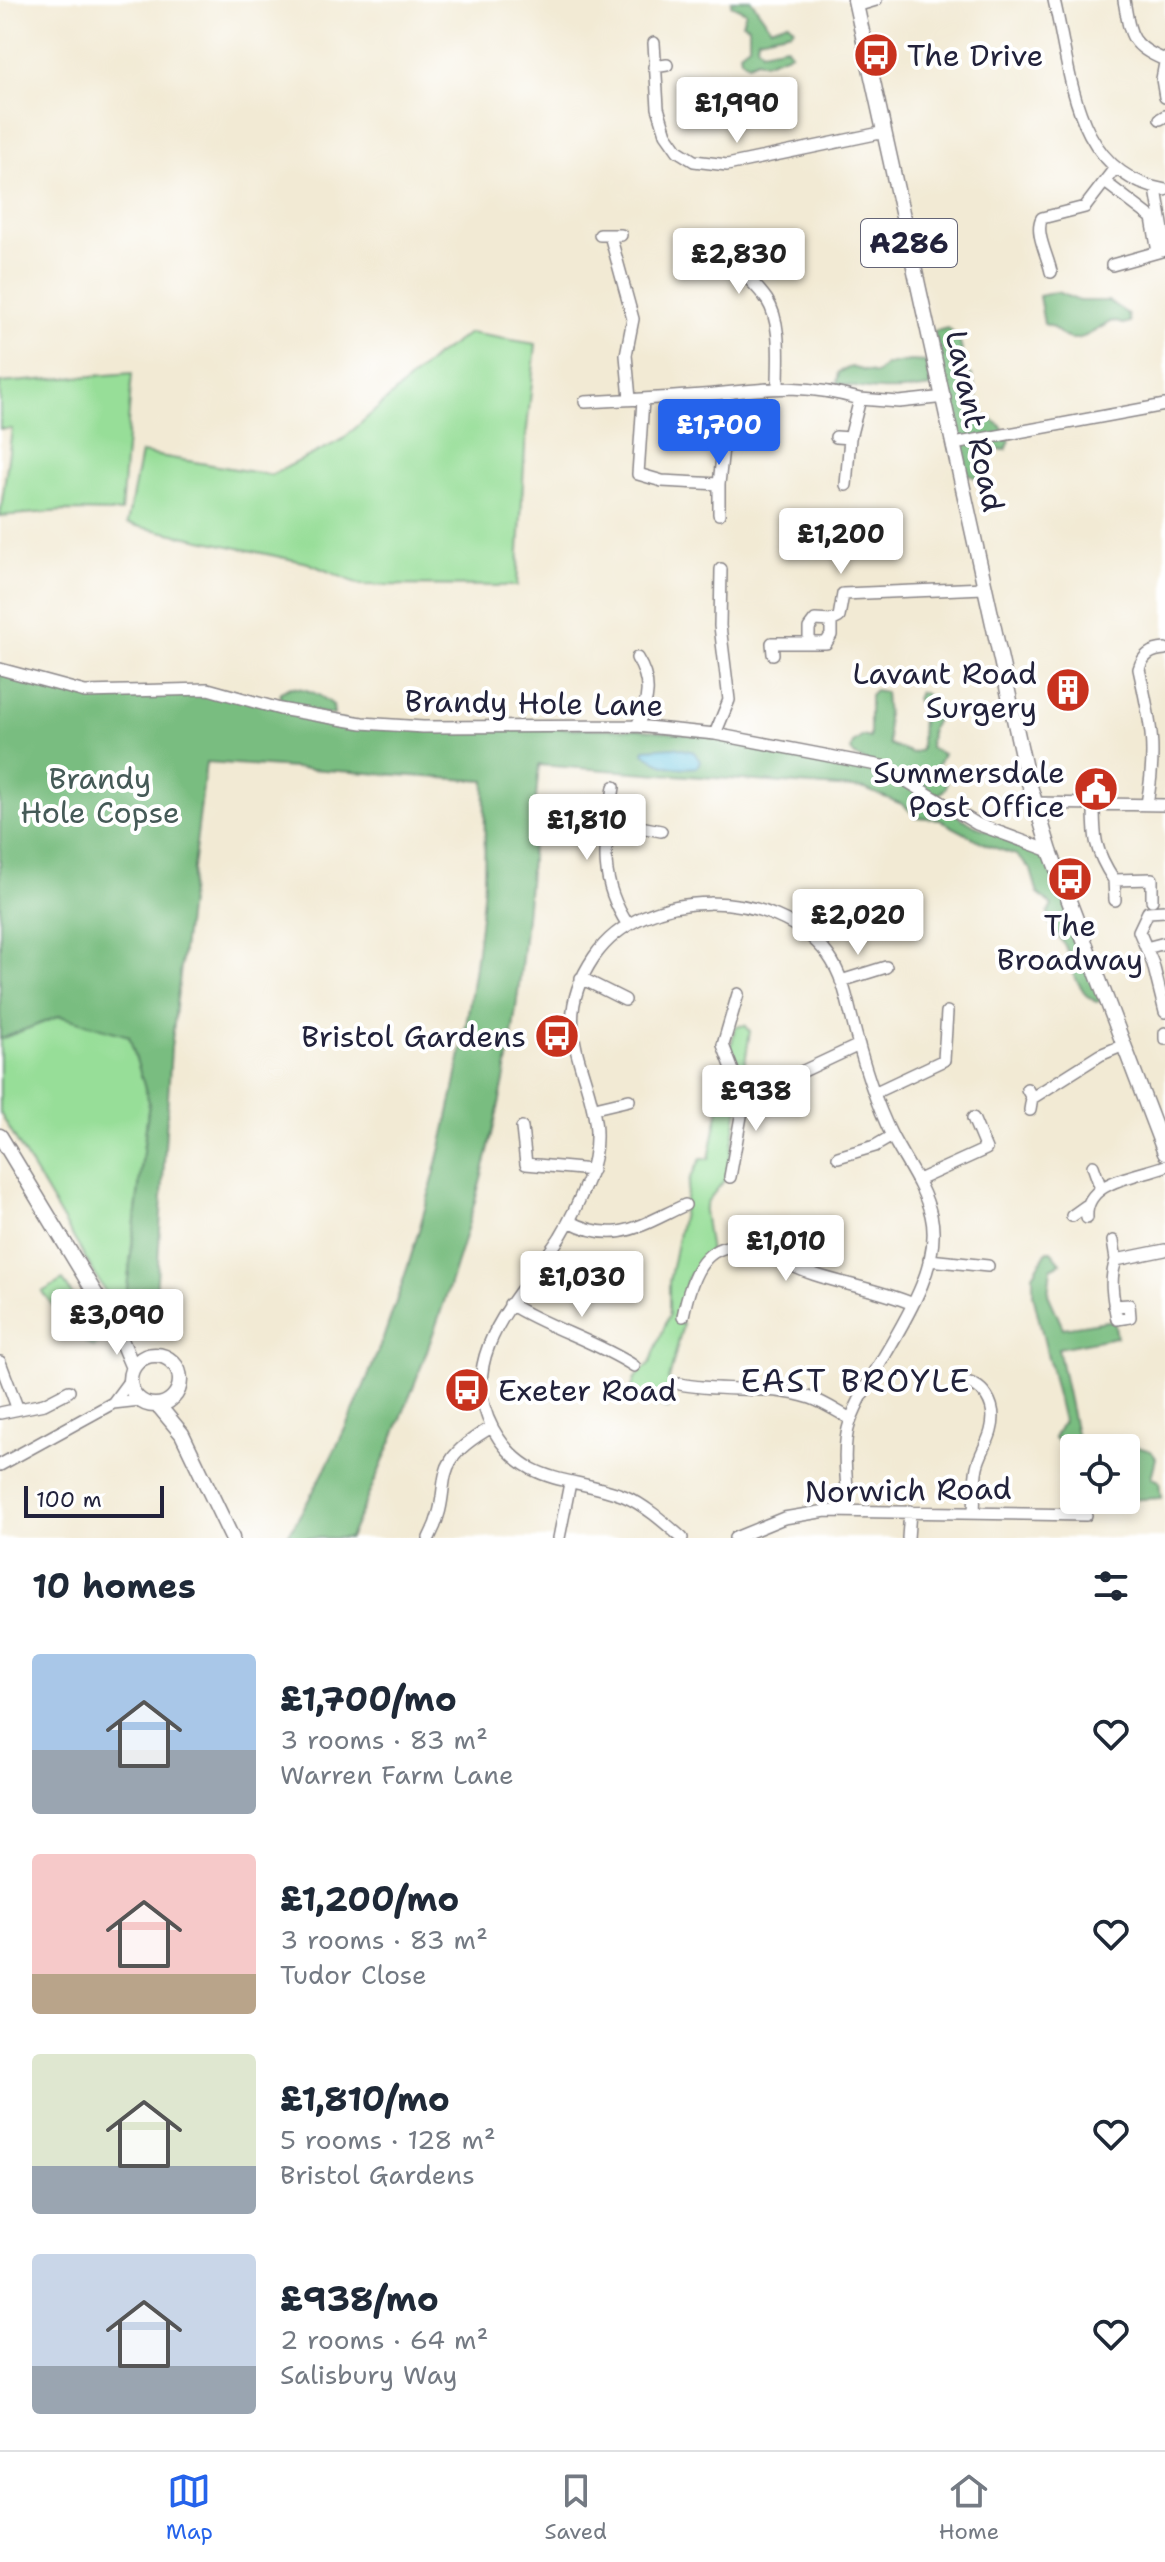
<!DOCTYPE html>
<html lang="en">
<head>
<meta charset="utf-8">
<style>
  body { margin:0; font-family:"Shantell Sans",sans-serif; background:#f2f2f3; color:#1f2937; height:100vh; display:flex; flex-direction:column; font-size:30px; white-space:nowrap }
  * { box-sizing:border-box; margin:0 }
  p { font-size:26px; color:#747a83 }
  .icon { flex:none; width:44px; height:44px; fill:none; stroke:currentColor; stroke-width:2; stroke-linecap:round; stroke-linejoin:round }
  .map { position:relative; height:1538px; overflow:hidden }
  .panel { display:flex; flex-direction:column; background:#fff; flex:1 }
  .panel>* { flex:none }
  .buttons { position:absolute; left:1060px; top:1434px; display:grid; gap:16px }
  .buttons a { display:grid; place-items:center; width:80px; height:80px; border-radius:8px; background:#fff; box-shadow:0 4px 12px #0003; font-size:40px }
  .scale { position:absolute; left:24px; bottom:20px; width:140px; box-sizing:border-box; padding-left:8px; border:4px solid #22223b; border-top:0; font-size:22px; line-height:28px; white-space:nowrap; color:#22223b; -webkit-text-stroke:6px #fff; paint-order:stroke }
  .price { position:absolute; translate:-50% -68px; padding:0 18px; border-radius:8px; background:#fff; color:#222; font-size:26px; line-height:52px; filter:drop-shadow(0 2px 4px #0008) }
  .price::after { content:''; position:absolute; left:50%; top:48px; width:24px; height:18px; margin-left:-12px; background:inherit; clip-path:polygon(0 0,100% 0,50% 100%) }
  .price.active { background:#2563eb; color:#fff }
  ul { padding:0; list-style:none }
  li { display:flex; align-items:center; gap:24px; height:200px; padding:0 32px }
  li span { display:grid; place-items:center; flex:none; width:224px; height:160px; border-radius:8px; color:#555 }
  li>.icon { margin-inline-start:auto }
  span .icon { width:96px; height:96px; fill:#fffc; stroke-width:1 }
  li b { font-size:34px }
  h2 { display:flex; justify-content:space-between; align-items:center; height:96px; padding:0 32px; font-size:34px }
  .menu { display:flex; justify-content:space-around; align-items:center; height:112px; border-top:2px solid #e0e1e3; background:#fff; font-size:22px; color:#747a83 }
  .menu a { display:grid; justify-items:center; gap:4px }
  .menu .active { color:#2563eb }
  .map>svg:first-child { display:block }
  .green { fill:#97de98; stroke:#5c806a; stroke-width:2 }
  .forest { fill:#79bd80; stroke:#4e705e; stroke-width:2 }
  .water { fill:#5fc1dd; stroke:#40728c; stroke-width:2 }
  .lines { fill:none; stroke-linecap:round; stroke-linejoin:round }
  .minor-casing { stroke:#8a8688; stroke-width:14 }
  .major-casing { stroke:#8a8688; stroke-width:17 }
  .minor { stroke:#fff; stroke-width:11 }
  .major { stroke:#fff; stroke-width:14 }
  .labels { text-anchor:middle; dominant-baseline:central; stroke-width:8; stroke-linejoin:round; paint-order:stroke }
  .shield { fill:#fff; stroke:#646476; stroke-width:2 }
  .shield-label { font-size:28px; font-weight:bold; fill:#22223b }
  .poi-label { font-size:30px; fill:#22223b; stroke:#fff; text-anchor:end }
  .street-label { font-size:30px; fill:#22223b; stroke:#fff }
  .park-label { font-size:30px; fill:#455a57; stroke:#fff }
  .neighbourhood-label { font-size:32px; letter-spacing:2px; fill:#22223b; stroke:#fff }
</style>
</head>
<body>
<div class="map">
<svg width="1165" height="1538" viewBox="0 0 1165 1538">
  <rect width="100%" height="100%" fill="#fff"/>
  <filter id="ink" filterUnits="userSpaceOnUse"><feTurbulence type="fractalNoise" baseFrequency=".0125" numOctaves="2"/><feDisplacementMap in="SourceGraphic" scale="16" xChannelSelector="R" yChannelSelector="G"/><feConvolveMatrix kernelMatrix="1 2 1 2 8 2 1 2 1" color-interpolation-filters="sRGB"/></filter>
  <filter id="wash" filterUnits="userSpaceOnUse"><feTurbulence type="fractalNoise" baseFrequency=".006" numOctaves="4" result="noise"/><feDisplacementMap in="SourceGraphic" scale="32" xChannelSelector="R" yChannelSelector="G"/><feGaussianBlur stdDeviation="1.8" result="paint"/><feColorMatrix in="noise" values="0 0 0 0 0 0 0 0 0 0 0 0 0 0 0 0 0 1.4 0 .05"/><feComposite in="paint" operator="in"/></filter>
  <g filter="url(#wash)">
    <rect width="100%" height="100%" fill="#f2ead4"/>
    <path class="green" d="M 469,333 L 536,344 L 525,448 L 517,586 L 361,585 L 308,563 L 127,524 L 141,453 L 271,475 L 342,440 L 436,356 Z
      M 132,373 L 121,512 L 64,511 L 0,516 L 12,429 L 0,429 L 0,383 Z
      M 60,1016 L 129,1035 L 149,1101 L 123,1322 L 0,1113 L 0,1039 Z
      M 745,1025 L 750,1031 L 727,1177 L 707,1202 L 704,1211 L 710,1252 L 688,1278 L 678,1322 L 683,1324 L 669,1379 L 668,1409 L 629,1396 L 635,1378 L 650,1363 L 669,1315 L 669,1282 L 690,1178 L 701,1159 L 709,1159 L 735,1027 Z
      M 63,1280 L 101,1342 L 94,1347 L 79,1337 L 42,1292 Z"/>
    <path class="forest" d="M 731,0 L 751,0 L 771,28 L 788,22 L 794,28 L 792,31 L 758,38 L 757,45 L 762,51 L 786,46 L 791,53 L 764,63 L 757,60 L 748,64 L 741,59 L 740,52 L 749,45 L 749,26 L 742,23 L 746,12 L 731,5 Z
      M 1057,292 L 1079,301 L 1108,301 L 1128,314 L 1130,322 L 1123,324 L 1112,321 C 1099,327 1080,345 1065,337 C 1056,332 1056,327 1044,324 L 1039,296 Z
      M 948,328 L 959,339 L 962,351 L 956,356 L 955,368 L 972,375 L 980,412 L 1000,425 L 1010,441 L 1006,450 L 985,450 L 988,474 L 975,478 L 965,472 L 934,331 Z
      M 910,361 L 926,362 L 931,387 C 898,392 869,392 837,383 L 839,372 L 851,367 L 876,374 L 885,365 Z
      M 0,672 L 84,694 L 208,692 L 363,726 L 638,729 L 704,736 L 882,769 L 975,826 L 1046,852 L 1104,1000 L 1096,1002 L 1086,995 L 1073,974 L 1075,968 L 1065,946 L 1049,922 L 1048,913 L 1052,905 L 1038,894 L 1031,870 L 1016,855 L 987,845 L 938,819 L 916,817 L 904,805 L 865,789 L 539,765 C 528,880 524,996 498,1109 C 465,1258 414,1399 349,1538 L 286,1538 C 399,1358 463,1107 483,896 C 486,858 484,819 485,781 L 206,762 L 171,1048 L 154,1329 L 144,1335 L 131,1335 L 123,1322 L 149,1102 L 129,1036 L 60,1016 L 0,1039 Z
      M 291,687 C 309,689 319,694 333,705 L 334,715 L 281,706 L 280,692 Z
      M 875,690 L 885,692 L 889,744 L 912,753 L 921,750 L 922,712 L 916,699 L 919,692 L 927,694 L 926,707 L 937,718 L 931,729 L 930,748 L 943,754 L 936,769 L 947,781 L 946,788 L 938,795 L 855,756 L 851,751 L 853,743 L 863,736 L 870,738 L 870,695 Z
      M 1047,1251 L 1051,1251 L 1061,1263 L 1051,1268 L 1048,1294 L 1063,1328 L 1114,1320 L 1117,1337 L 1058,1348 L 1079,1448 L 1074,1448 L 1074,1471 L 1069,1469 L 1066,1449 L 1054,1438 L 1063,1421 L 1033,1294 L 1033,1275 Z
      M 1125,1443 L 1151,1451 L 1156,1458 L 1151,1478 L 1159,1481 L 1161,1498 L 1126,1500 L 1126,1448 L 1122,1444 Z"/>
    <path class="water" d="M 674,747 L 694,752 L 700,761 L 697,767 C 675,769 661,767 644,753 L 645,749 Z"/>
  </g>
  <g filter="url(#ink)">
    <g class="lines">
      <g class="minor-casing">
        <path id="minor" d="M 1054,0 C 1072,75 1073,173 1165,190
          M 1124,0 C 1130,35 1130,46 1165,60
          M 856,6 L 876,0
          M 654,43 L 658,108 L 666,134 L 678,151 L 694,161 L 727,165 L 885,132
          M 1165,63 L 1162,79 L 1165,97
          M 654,67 L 667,65
          M 1160,119 L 1165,116
          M 1105,182 L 1152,218 L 1158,252
          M 1156,189 L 1165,242
          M 600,235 L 621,235
          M 610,235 L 633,319 L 626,355 L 630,399
          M 723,238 L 728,252
          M 750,243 L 728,252 C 738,272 755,282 767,300 C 782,323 778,360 778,386
          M 1112,265 L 1165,250
          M 1051,272 C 1048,256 1034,232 1042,218 L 1085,207 L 1115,168
          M 643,400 L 638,474 L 662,481 L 719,484 L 719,514
          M 585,402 C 624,400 663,398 702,395 C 766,390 794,381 860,399
          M 836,437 L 850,438 L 860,399 L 899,402 L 945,397
          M 954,444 L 1165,405
          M 719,484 L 729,393
          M 846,485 L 850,438
          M 809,642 L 809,628 L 815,620 L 831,621
          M 773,654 L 772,643 L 826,643 L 831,635 L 831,621 L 839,617 L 843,594 L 984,588
          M 637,658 C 652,682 649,700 637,726
          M 0,669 L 85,692 L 208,689 L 280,709 L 362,723 L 423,727 L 637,726 L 715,734 L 882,766 L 977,824 L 1050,851
          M 715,734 L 729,700 L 720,626 L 721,569
          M 614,787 C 606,841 596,876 628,925
          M 1094,802 C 1094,838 1094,849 1114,880 L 1152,879 L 1152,900
          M 1034,803 L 1165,805
          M 1147,804 C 1157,747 1151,725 1139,669 C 1143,655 1151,650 1165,649
          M 609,821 L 661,831
          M 1114,880 L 1115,900
          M 1165,911 L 1148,912 L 1139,931 L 1153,964 L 1165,1012
          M 1146,948 L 1165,943
          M 581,978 L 625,1000
          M 841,981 L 886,967
          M 738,994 L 723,1045 L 735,1076 L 747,1083 L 782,1081 L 859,1045
          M 1165,1033 L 1165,1039
          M 1027,1089 L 1032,1098 L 1030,1110
          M 874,1093 L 944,1060 L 947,1012
          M 1032,1098 L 1100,1055 L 1124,1045
          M 595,1108 L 629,1100
          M 522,1128 L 526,1164 L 592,1170
          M 838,1157 L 875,1146 L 892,1136
          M 1093,1166 L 1100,1186
          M 730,1177 L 747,1083
          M 918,1180 L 986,1149 L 973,1118
          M 1072,1216 L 1086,1206
          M 1087,1218 C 1084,1180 1137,1177 1165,1166
          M 569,1221 C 616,1246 641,1225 685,1205
          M 1113,1241 L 1116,1260
          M 929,1260 L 988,1266
          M 510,1304 C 550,1329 594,1340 634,1366
          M 1114,1306 L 1129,1305 L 1130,1317 L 1117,1319 C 1113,1298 1109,1280 1116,1260 L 1165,1250
          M 683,1316 C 691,1277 705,1233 756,1250 C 776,1256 793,1268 813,1274 C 846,1285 880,1290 913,1304
          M 0,1362 L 17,1407
          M 958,1381 C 984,1382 998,1405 991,1431 C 988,1443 980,1454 977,1467 C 974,1481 975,1497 974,1512
          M 680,1384 C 723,1393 769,1384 811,1398 C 825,1403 838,1412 851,1419
          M 113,1403 L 140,1400
          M 0,1413 L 44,1404 L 69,1391
          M 0,1465 L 113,1403 L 130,1380
          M 429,1538 C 458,1483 421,1467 492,1427
          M 559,1538 L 570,1483
          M 682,1538 C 665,1523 645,1505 624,1496 C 571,1475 526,1488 493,1429 C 453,1355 523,1294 560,1237 C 571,1219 580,1199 588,1179 C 622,1091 534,1045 594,957 C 643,885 776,886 828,955 C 841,973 846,994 851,1015 C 861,1056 873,1098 892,1136 C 906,1163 924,1186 931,1215 C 947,1281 871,1363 850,1422 C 841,1448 847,1482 849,1510
          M 735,1538 L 784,1518 L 826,1511 L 1086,1515
          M 908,1538 L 910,1511"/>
      </g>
      <g class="major-casing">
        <path id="major" d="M 855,0 L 1026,773 L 1050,851 L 1165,1153
          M 0,1136 L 116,1328 L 133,1368
          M130 1380a25 25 0 1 1 50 0a25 25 0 1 1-50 0Z
          M 158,1405 L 182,1434 L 232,1538"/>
      </g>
      <use href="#minor" class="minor"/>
      <use href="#major" class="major"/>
    </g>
  </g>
  <defs>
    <g id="bus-disc" transform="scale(2.3)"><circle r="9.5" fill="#c8321e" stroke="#fff"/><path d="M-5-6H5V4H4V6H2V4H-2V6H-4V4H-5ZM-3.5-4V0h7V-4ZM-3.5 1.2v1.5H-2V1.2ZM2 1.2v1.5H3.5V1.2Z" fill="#fff"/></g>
    <g id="building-disc" transform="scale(2.3)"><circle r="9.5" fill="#c8321e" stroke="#fff"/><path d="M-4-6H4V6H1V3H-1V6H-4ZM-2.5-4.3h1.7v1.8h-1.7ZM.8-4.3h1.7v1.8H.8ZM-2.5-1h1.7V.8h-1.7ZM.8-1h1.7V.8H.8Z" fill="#fff"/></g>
    <g id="civic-disc" transform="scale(2.3)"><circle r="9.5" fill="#c8321e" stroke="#fff"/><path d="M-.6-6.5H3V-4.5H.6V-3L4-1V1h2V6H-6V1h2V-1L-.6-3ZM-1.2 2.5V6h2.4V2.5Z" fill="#fff"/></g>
  </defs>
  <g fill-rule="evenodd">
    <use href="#bus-disc" x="876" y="55"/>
    <use href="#building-disc" x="1068" y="690"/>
    <use href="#civic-disc" x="1096" y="789"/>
    <use href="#bus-disc" x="1070" y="879"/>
    <use href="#bus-disc" x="557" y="1036"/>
    <use href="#bus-disc" x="467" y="1390"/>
  </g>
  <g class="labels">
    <rect class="shield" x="861" y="219" width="96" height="48" rx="6"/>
    <g class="shield-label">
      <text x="909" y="243">A286</text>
    </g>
    <g class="poi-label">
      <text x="907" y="55" text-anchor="start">The Drive</text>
      <text x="1037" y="673">Lavant Road<tspan x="1037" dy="34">Surgery</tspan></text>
      <text x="1065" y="772">Summersdale<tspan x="1065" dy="34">Post Office</tspan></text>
      <text x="1070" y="925" text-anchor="middle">The<tspan x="1070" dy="34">Broadway</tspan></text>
      <text x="526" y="1036">Bristol Gardens</text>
      <text x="498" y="1390" text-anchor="start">Exeter Road</text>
    </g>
    <g class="street-label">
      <text transform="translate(975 421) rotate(78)">Lavant Road</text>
      <text transform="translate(534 703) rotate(1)">Brandy Hole Lane</text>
      <text transform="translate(908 1490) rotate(-1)">Norwich Road</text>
    </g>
    <g class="park-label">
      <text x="100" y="778">Brandy<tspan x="100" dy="34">Hole Copse</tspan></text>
    </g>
    <g class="neighbourhood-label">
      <text x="856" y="1380">EAST BROYLE</text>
    </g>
  </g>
</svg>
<div class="buttons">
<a><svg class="icon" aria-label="locate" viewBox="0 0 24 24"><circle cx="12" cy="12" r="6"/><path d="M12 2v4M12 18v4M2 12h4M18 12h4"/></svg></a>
</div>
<div class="scale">100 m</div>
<b class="price" style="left:737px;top:145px">£1,990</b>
<b class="price" style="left:739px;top:296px">£2,830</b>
<b class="price active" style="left:719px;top:467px">£1,700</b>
<b class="price" style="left:841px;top:576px">£1,200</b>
<b class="price" style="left:587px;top:862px">£1,810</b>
<b class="price" style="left:858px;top:957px">£2,020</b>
<b class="price" style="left:756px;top:1133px">£938</b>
<b class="price" style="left:786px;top:1283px">£1,010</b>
<b class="price" style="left:582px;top:1319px">£1,030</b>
<b class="price" style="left:117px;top:1357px">£3,090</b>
</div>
<section class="panel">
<h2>10 homes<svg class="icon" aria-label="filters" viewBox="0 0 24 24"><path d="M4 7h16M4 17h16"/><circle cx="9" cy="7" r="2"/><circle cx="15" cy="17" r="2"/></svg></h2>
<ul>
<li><span style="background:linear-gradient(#a9c7e8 60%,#9aa5b1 0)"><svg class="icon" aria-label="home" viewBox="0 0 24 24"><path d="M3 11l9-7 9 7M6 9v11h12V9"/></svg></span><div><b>£1,700/mo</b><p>3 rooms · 83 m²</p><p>Warren Farm Lane</p></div><svg class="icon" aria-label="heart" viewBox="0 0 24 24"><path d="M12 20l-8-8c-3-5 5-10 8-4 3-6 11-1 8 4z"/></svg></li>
<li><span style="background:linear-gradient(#f6c9c9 75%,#b9a48a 0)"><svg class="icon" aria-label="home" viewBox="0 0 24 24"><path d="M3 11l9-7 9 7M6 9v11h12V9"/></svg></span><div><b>£1,200/mo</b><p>3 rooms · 83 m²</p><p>Tudor Close</p></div><svg class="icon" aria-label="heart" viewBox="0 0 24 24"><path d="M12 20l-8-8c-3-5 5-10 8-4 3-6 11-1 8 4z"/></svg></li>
<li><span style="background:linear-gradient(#dfe7d0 70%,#9aa5b1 0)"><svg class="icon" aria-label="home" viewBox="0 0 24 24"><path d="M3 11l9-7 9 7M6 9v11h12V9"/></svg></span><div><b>£1,810/mo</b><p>5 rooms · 128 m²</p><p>Bristol Gardens</p></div><svg class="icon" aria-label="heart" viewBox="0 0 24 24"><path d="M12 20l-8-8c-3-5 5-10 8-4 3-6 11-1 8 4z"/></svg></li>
<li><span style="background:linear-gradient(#c9d6e8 70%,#9aa5b1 0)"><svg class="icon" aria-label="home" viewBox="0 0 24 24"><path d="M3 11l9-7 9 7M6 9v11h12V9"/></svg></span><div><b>£938/mo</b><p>2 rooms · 64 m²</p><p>Salisbury Way</p></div><svg class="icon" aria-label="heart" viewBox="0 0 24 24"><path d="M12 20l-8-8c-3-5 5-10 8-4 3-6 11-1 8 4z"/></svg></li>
</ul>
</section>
<nav class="menu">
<a class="active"><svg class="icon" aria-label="map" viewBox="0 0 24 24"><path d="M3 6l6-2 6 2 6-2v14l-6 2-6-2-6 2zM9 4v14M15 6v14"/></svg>Map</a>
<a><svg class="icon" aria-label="saved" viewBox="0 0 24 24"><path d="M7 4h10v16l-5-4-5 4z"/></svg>Saved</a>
<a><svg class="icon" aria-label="home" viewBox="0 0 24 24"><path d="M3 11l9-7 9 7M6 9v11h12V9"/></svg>Home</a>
</nav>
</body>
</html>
